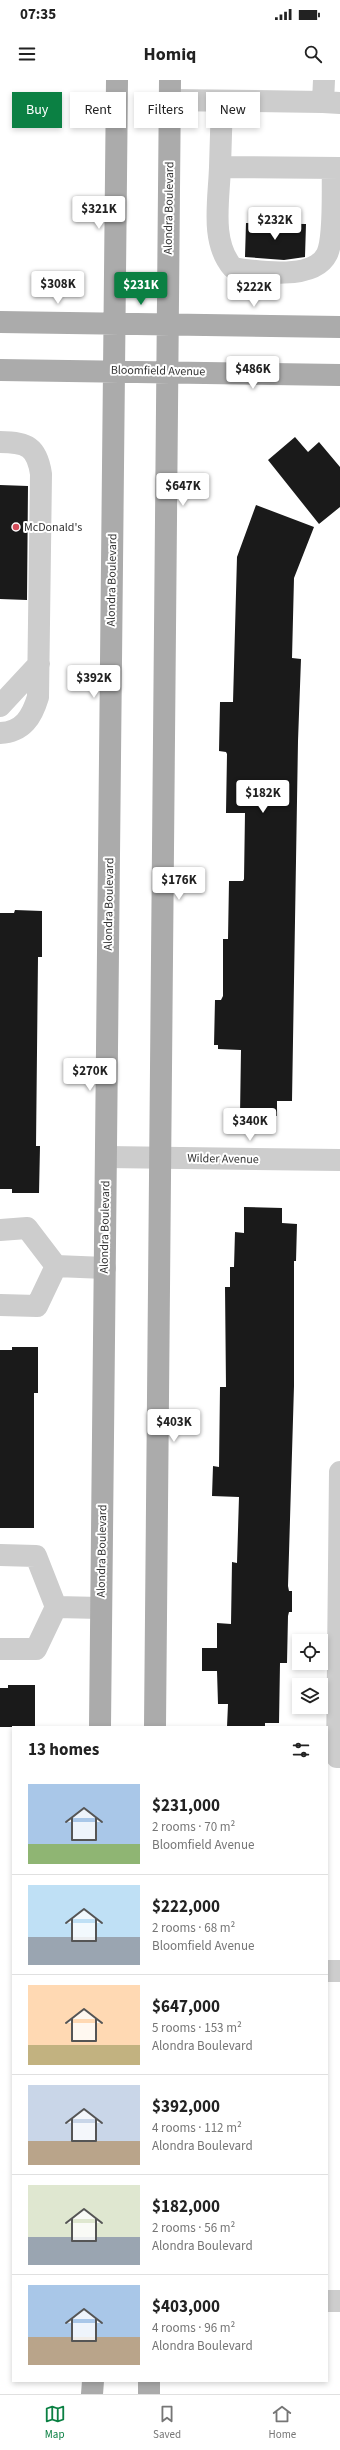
<!DOCTYPE html>
<html lang="en">
<head>
<meta charset="utf-8">
<style>
  body { margin:0; font-family:"Source Sans 3",sans-serif; background:#f6f6f6; color:#222; height:100vh; display:flex; flex-direction:column; font-size:15px; white-space:nowrap }
  * { box-sizing:border-box; margin:0 }
  p { font-size:13px; color:#767676 }
  .icon { flex:none; width:22px; height:22px; fill:none; stroke:currentColor; stroke-width:2; stroke-linecap:round; stroke-linejoin:round }
  .map { position:relative; flex:1; overflow:hidden }
  .panel { position:absolute; left:12px; top:1646px; width:316px; height:656px; display:flex; flex-direction:column; background:#fff; border-radius:0px; box-shadow:0 2px 6px #0003 }
  .panel>* { flex:none }
  .guide { position:absolute; left:12px; top:12px; width:316px; height:36px; display:flex; gap:8px }
  .tools { position:absolute; left:292px; top:1554px; display:grid; gap:8px }
  .tools a { display:grid; place-items:center; width:36px; height:36px; border-radius:0px; background:#fff; box-shadow:0 2px 6px #0003; font-size:20px }
  .price { position:absolute; translate:-50% -34px; padding:0 9px; border-radius:4px; background:#fff; color:#222; font-size:13px; line-height:26px; filter:drop-shadow(0 1px 2px #0008) }
  .price::after { content:''; position:absolute; left:50%; top:24px; width:12px; height:9px; margin-left:-6px; background:inherit; clip-path:polygon(0 0,100% 0,50% 100%) }
  .price.on { background:#0b8043; color:#fff }
  ul { padding:0; list-style:none }
  li { display:flex; align-items:center; gap:12px; height:100px; padding:0 16px }
  li+li { border-top:1px solid #e0e0e0 }
  li span { display:grid; place-items:center; flex:none; width:112px; height:80px; border-radius:0px; color:#555 }
  li>.icon { margin-inline-start:auto }
  span .icon { width:48px; height:48px; fill:#fffc; stroke-width:1 }
  li b { font-size:17px }
  h2 { display:flex; justify-content:space-between; align-items:center; height:48px; padding:0 16px; font-size:17px }
  .tag { padding:0 14px; border-radius:0px; background:#fff; box-shadow:0 2px 6px #0003; font-size:14px; line-height:36px }
  .tag.on { background:#0b8043; color:#fff }
  .status { display:flex; justify-content:space-between; align-items:center; height:28px; padding:0 20px; background:#fff; direction:ltr }
  .status svg { height:11px; fill:currentColor }
  header { display:flex; justify-content:space-between; align-items:center; height:52px; padding:0 16px; background:#fff; font-size:18px; font-weight:700 }
  .tab-bar { display:flex; justify-content:space-around; align-items:center; height:56px; border-top:1px solid #e0e0e0; background:#fff; font-size:11px; color:#767676 }
  .tab-bar a { display:grid; justify-items:center; gap:2px }
  .tab-bar .on { color:#0b8043 }
  .map>svg:first-child { display:block }
  .building { fill:#1a1a1a }
  .lines { fill:none; stroke-linecap:round; stroke-linejoin:round }
  .minor { stroke:#cdcdcd; stroke-width:22 }
  .major { stroke:#ababab; stroke-width:22 }
  .poi-dot { fill:#d34c5a; stroke:#fff; stroke-width:1.5 }
  .labels { text-anchor:middle; dominant-baseline:central; stroke-width:4; stroke-linejoin:round; paint-order:stroke }
  .street-label { font-size:12px; fill:#333; stroke:#fff }
  .poi-label { font-size:12px; fill:#333; stroke:#fff; text-anchor:start }
</style>
</head>
<body>
<div class="status"><b>07:35</b><svg viewBox="0 0 49 12"><path d="M0 12V9h3v3zM5 12V6h3v6zM10 12V3h3v9zM15 12V0h3v12zM26 1h20v11H26zM47 4h2v5h-2z"/></svg></div>
<header><svg class="icon" aria-label="menu" viewBox="0 0 24 24"><path d="M4 6h16M4 12h16M4 18h16"/></svg>Homiq<svg class="icon" aria-label="search" viewBox="0 0 24 24"><circle cx="10" cy="10" r="6"/><path d="M15 15l6 6"/></svg></header>
<div class="map">
<svg width="340" height="2314" viewBox="0 0 340 2314">
  <rect width="100%" height="100%" fill="#fff"/>
  <path class="building" d="M 246,143 L 306,144 L 305,177 L 284,180 L 245,177 Z
    M 295,357 L 308,372 L 319,362 L 340,387 L 340,427 L 319,444 L 268,380 Z
    M 0,405 L 28,406 L 27,520 L 0,519 Z
    M 256,425 L 314,447 L 294,498 L 292,578 L 301,579 L 298,661 L 292,1021 L 277,1021 L 277,1036 L 240,1035 L 241,970 L 218,969 L 218,965 L 214,965 L 215,920 L 221,920 L 223,916 L 223,859 L 228,859 L 229,801 L 243,801 L 244,799 L 245,733 L 226,733 L 227,674 L 226,672 L 219,671 L 220,622 L 233,622 L 237,477 Z
    M 15,830 L 42,831 L 42,877 L 38,877 L 36,1066 L 40,1066 L 39,1113 L 12,1113 L 12,1109 L 0,1109 L 0,833 L 14,833 Z
    M 244,1127 L 282,1128 L 282,1143 L 297,1144 L 296,1181 L 294,1181 L 294,1306 L 288,1506 L 289,1511 L 292,1511 L 292,1532 L 289,1532 L 288,1536 L 287,1583 L 280,1583 L 279,1643 L 265,1643 L 265,1647 L 227,1647 L 228,1624 L 218,1624 L 217,1591 L 202,1591 L 202,1568 L 217,1568 L 217,1543 L 231,1544 L 232,1482 L 237,1483 L 239,1417 L 212,1416 L 213,1386 L 219,1387 L 220,1307 L 226,1307 L 225,1207 L 230,1207 L 230,1187 L 234,1187 L 235,1152 L 244,1153 Z
    M 12,1267 L 38,1267 L 38,1313 L 34,1313 L 34,1448 L 0,1448 L 0,1270 L 12,1270 Z
    M 8,1605 L 35,1605 L 35,1647 L 0,1647 L 0,1608 L 8,1608 Z"/>
  <g class="lines">
    <path class="minor" d="M 324,0 L 323,22 L 340,23
      M 170,20 L 323,22
      M 222,21 L 220,87 L 340,88
      M 220,87 C 219,120 210,162 233,188 C 258,192 314,201 327,174 C 335,157 332,108 333,88
      M 0,362 C 27,362 37,367 41,394 L 38,617 C 32,637 23,652 0,653
      M 0,626 L 39,584
      M 106,1077 L 340,1080
      M 0,1150 L 27,1148 L 56,1186
      M 56,1186 L 105,1188
      M 0,1225 L 37,1226 L 56,1186
      M 340,1392 L 337,1677 L 340,1677
      M 0,1475 L 36,1476 L 56,1527 L 36,1569 L 0,1569
      M 56,1527 L 101,1528
      M 327,1891 L 340,1891
      M 327,2221 L 340,2221"/>
    <path class="major" d="M 0,242 L 340,247
      M 0,290 L 340,295
      M 100,1647 L 117,0
      M 155,1647 L 170,0
      M 92,2314 L 93,2301
      M 149,2314 L 149,2301"/>
  </g>
  <circle class="poi-dot" cx="16" cy="447" r="4"/>
  <g class="labels">
    <g class="street-label">
      <text transform="translate(169 128) rotate(-89)">Alondra Boulevard</text>
      <text transform="translate(158 291) rotate(1)">Bloomfield Avenue</text>
      <text transform="translate(112 500) rotate(-89)">Alondra Boulevard</text>
      <text transform="translate(109 824) rotate(-89)">Alondra Boulevard</text>
      <text transform="translate(223 1079) rotate(1)">Wilder Avenue</text>
      <text transform="translate(105 1147) rotate(-89)">Alondra Boulevard</text>
      <text transform="translate(102 1471) rotate(-89)">Alondra Boulevard</text>
    </g>
    <g class="poi-label">
      <text x="24" y="447">McDonald's</text>
    </g>
  </g>
</svg>
<div class="tools">
<a><svg class="icon" aria-label="locate" viewBox="0 0 24 24"><circle cx="12" cy="12" r="6"/><path d="M12 2v4M12 18v4M2 12h4M18 12h4"/></svg></a>
<a><svg class="icon" aria-label="layers" viewBox="0 0 24 24"><path d="M12 4l9 5-9 5-9-5zM3 14l9 5 9-5"/></svg></a>
</div>
<b class="price" style="left:99px;top:150px">$321K</b>
<b class="price" style="left:275px;top:161px">$232K</b>
<b class="price" style="left:58px;top:225px">$308K</b>
<b class="price on" style="left:141px;top:226px">$231K</b>
<b class="price" style="left:254px;top:228px">$222K</b>
<b class="price" style="left:253px;top:310px">$486K</b>
<b class="price" style="left:183px;top:427px">$647K</b>
<b class="price" style="left:94px;top:619px">$392K</b>
<b class="price" style="left:263px;top:734px">$182K</b>
<b class="price" style="left:179px;top:821px">$176K</b>
<b class="price" style="left:90px;top:1012px">$270K</b>
<b class="price" style="left:250px;top:1062px">$340K</b>
<b class="price" style="left:174px;top:1363px">$403K</b>
<div class="guide">
<a class="tag on">Buy</a>
<a class="tag">Rent</a>
<a class="tag">Filters</a>
<a class="tag">New</a>
</div>
<section class="panel">
<h2>13 homes<svg class="icon" aria-label="filters" viewBox="0 0 24 24"><path d="M4 7h16M4 17h16"/><circle cx="9" cy="7" r="2"/><circle cx="15" cy="17" r="2"/></svg></h2>
<ul>
<li><span style="background:linear-gradient(#a9c7e8 75%,#8fb573 0)"><svg class="icon" aria-label="home" viewBox="0 0 24 24"><path d="M3 11l9-7 9 7M6 9v11h12V9"/></svg></span><div><b>$231,000</b><p>2 rooms · 70 m²</p><p>Bloomfield Avenue</p></div></li>
<li><span style="background:linear-gradient(#bfe0f5 65%,#9aa5b1 0)"><svg class="icon" aria-label="home" viewBox="0 0 24 24"><path d="M3 11l9-7 9 7M6 9v11h12V9"/></svg></span><div><b>$222,000</b><p>2 rooms · 68 m²</p><p>Bloomfield Avenue</p></div></li>
<li><span style="background:linear-gradient(#ffd9b3 75%,#c2b280 0)"><svg class="icon" aria-label="home" viewBox="0 0 24 24"><path d="M3 11l9-7 9 7M6 9v11h12V9"/></svg></span><div><b>$647,000</b><p>5 rooms · 153 m²</p><p>Alondra Boulevard</p></div></li>
<li><span style="background:linear-gradient(#c9d6e8 70%,#b9a48a 0)"><svg class="icon" aria-label="home" viewBox="0 0 24 24"><path d="M3 11l9-7 9 7M6 9v11h12V9"/></svg></span><div><b>$392,000</b><p>4 rooms · 112 m²</p><p>Alondra Boulevard</p></div></li>
<li><span style="background:linear-gradient(#dfe7d0 65%,#9aa5b1 0)"><svg class="icon" aria-label="home" viewBox="0 0 24 24"><path d="M3 11l9-7 9 7M6 9v11h12V9"/></svg></span><div><b>$182,000</b><p>2 rooms · 56 m²</p><p>Alondra Boulevard</p></div></li>
<li><span style="background:linear-gradient(#a9c7e8 65%,#b9a48a 0)"><svg class="icon" aria-label="home" viewBox="0 0 24 24"><path d="M3 11l9-7 9 7M6 9v11h12V9"/></svg></span><div><b>$403,000</b><p>4 rooms · 96 m²</p><p>Alondra Boulevard</p></div></li>
</ul>
</section>
</div>
<nav class="tab-bar">
<a class="on"><svg class="icon" aria-label="map" viewBox="0 0 24 24"><path d="M3 6l6-2 6 2 6-2v14l-6 2-6-2-6 2zM9 4v14M15 6v14"/></svg>Map</a>
<a><svg class="icon" aria-label="saved" viewBox="0 0 24 24"><path d="M7 4h10v16l-5-4-5 4z"/></svg>Saved</a>
<a><svg class="icon" aria-label="home" viewBox="0 0 24 24"><path d="M3 11l9-7 9 7M6 9v11h12V9"/></svg>Home</a>
</nav>
</body>
</html>
